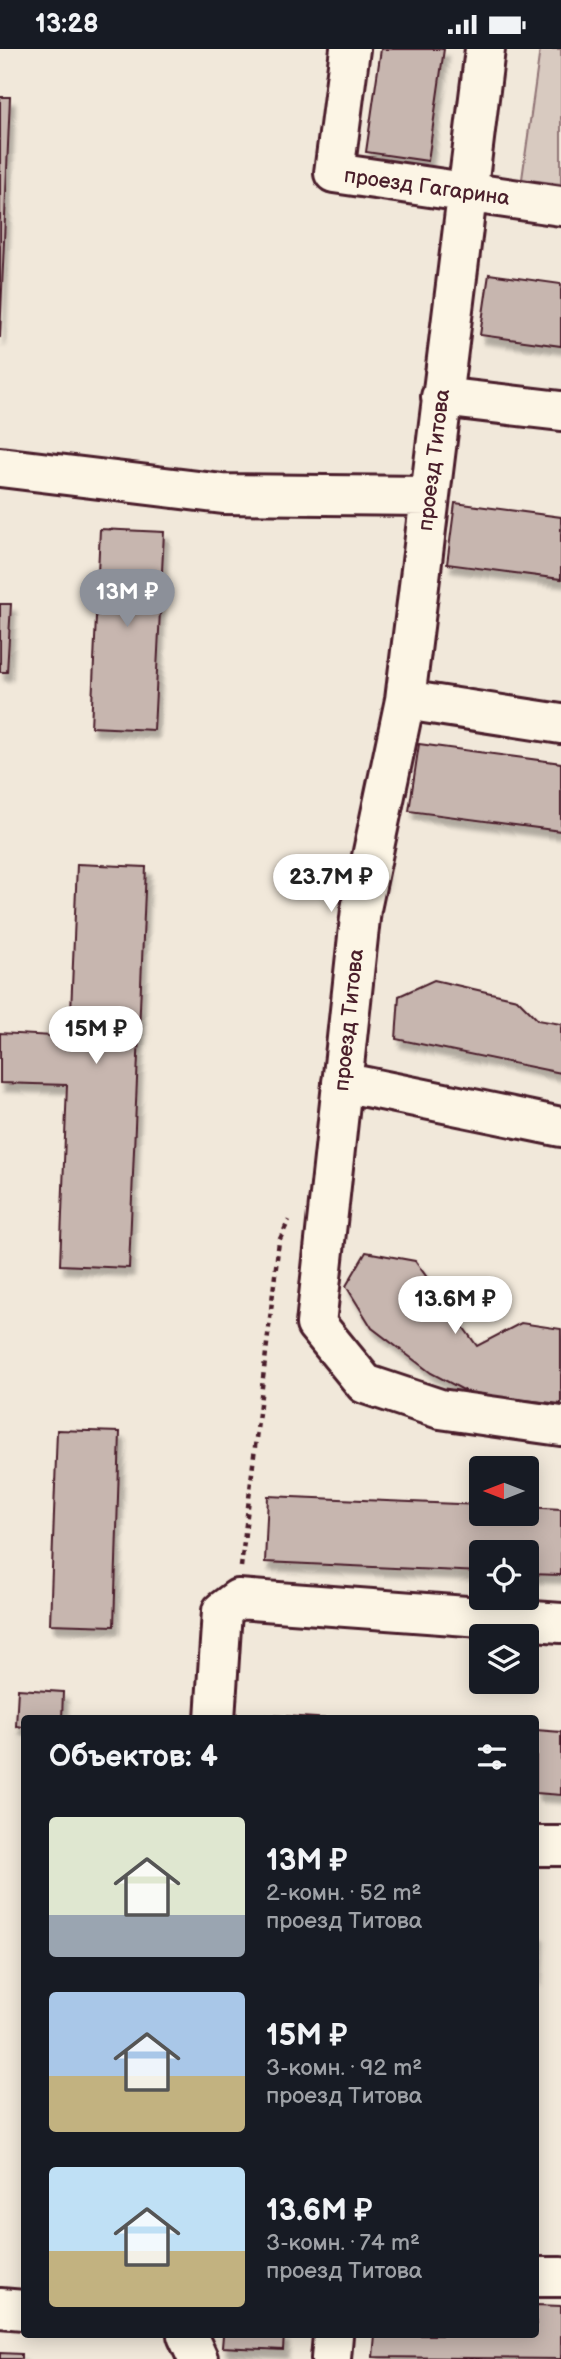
<!DOCTYPE html>
<html lang="ru">
<head>
<meta charset="utf-8">
<style>
  body { margin:0; font-family:"Balsamiq Sans",sans-serif; background:#242831; color:#f1f3f6; height:100vh; display:flex; flex-direction:column; font-size:26px; white-space:nowrap }
  * { box-sizing:border-box; margin:0 }
  p { font-size:23px; color:#9ea1a6 }
  .icon { flex:none; width:38px; height:38px; fill:none; stroke:currentColor; stroke-width:2; stroke-linecap:round; stroke-linejoin:round }
  .map { position:relative; flex:1; overflow:hidden }
  .drawer { position:absolute; left:21px; top:1666px; width:518px; height:623px; display:flex; flex-direction:column; background:#171b24; border-radius:7px; box-shadow:0 4px 18px #0003 }
  .drawer>* { flex:none }
  .needle { width:46px; rotate:270deg }
  .tools { position:absolute; left:469px; top:1407px; display:grid; gap:14px }
  .tools a { display:grid; place-items:center; width:70px; height:70px; border-radius:7px; background:#171b24; box-shadow:0 4px 18px #0003; font-size:35px }
  .price { position:absolute; translate:-50% -60px; padding:0 16px; border-radius:24px; background:#fff; color:#222; font-size:23px; line-height:46px; filter:drop-shadow(0 2px 4px #0008) }
  .price::after { content:''; position:absolute; left:50%; top:42px; width:21px; height:16px; margin-left:-10px; background:inherit; clip-path:polygon(0 0,100% 0,50% 100%) }
  .price.active { background:#8c9099; color:#fff }
  ul { padding:0; list-style:none }
  li { display:flex; align-items:center; gap:21px; height:175px; padding:0 28px }
  li span { display:grid; place-items:center; flex:none; width:196px; height:140px; border-radius:7px; color:#555 }
  li>.icon { margin-inline-start:auto }
  span .icon { width:84px; height:84px; fill:#fffc; stroke-width:1 }
  li b { font-size:30px }
  h2 { display:flex; justify-content:space-between; align-items:center; height:84px; padding:0 28px; font-size:30px }
  .status { display:flex; justify-content:space-between; align-items:center; height:49px; padding:0 35px; background:#171b24; direction:ltr }
  .status svg { height:19px; fill:currentColor }
  .map>svg:first-child { display:block }
  .green { fill:#d8cac0; stroke:#917476; stroke-width:2 }
  .building { fill:#c7b6af; stroke:#4a1f2b; stroke-width:2; filter:url(#shadow) }
  .lines { fill:none; stroke-linecap:round; stroke-linejoin:round }
  .minor-casing { stroke:#4a1f2b; stroke-width:44 }
  .path { stroke:#4a1f2b; stroke-width:4.5; stroke-dasharray:5 5; stroke-linecap:butt }
  .minor { stroke:#fcf5e5; stroke-width:38 }
  .labels { text-anchor:middle; dominant-baseline:central; stroke-width:5; stroke-linejoin:round; paint-order:stroke }
  .street-label { font-size:21px; fill:#4a1f2b; stroke:#fcf5e5 }
</style>
</head>
<body>
<div class="status"><b>13:28</b><svg viewBox="0 0 49 12"><path d="M0 12V9h3v3zM5 12V6h3v6zM10 12V3h3v9zM15 12V0h3v12zM26 1h20v11H26zM47 4h2v5h-2z"/></svg></div>
<div class="map">
<svg width="561" height="2310" viewBox="0 0 561 2310">
  <defs>
    <filter id="shadow"><feDropShadow dx="4.5" dy="8" stdDeviation="2" flood-color="#0004"/></filter>
  </defs>
  <rect width="100%" height="100%" fill="#f1e8da"/>
  <filter id="ink" filterUnits="userSpaceOnUse"><feTurbulence type="fractalNoise" baseFrequency=".0143" numOctaves="2"/><feDisplacementMap in="SourceGraphic" scale="14" xChannelSelector="R" yChannelSelector="G"/><feConvolveMatrix kernelMatrix="1 2 1 2 8 2 1 2 1" color-interpolation-filters="sRGB"/></filter>
  <g filter="url(#ink)">
    <path class="green" d="M 540,0 L 561,0 L 561,135 L 522,130 Z"/>
    <path class="building" d="M 381,0 L 444,0 L 428,112 L 366,103 Z
      M 0,48 L 10,48 L 0,289 Z
      M 489,225 L 561,235 L 561,297 L 480,286 Z
      M 455,454 L 561,468 L 561,530 L 447,515 Z
      M 100,480 L 164,483 L 154,681 L 91,678 Z
      M 0,555 L 11,555 L 7,623 L 0,623 Z
      M 419,695 L 561,714 L 561,782 L 409,762 Z
      M 77,815 L 146,818 L 129,1219 L 60,1216 L 67,1036 L 0,1034 L 0,984 L 70,988 Z
      M 434,931 L 517,950 L 538,971 L 561,975 L 561,1024 L 396,990 L 399,947 Z
      M 366,1203 L 415,1212 L 477,1297 L 521,1274 L 561,1280 L 561,1355 L 471,1345 L 431,1324 L 372,1279 L 346,1237 Z
      M 57,1381 L 120,1383 L 114,1577 L 50,1575 Z
      M 268,1447 L 481,1456 L 481,1465 L 527,1465 L 527,1458 L 561,1460 L 561,1526 L 527,1525 L 527,1503 L 481,1503 L 481,1523 L 265,1513 Z
      M 18,1640 L 63,1643 L 62,1670 L 24,1670 L 24,1678 L 16,1677 Z
      M 250,1665 L 333,1670 L 250,1670 Z
      M 536,1681 L 561,1683 L 561,1746 L 536,1744 Z
      M 536,1884 L 538,1884 L 536,1928 Z
      M 536,2256 L 561,2257 L 561,2310 L 373,2308 L 375,2286 L 536,2286 Z
      M 223,2286 L 284,2286 L 283,2301 L 222,2298 Z
      M 0,2304 L 21,2305 L 21,2310 L 0,2310 Z"/>
    <g class="lines">
      <g class="minor-casing">
        <path id="minor" d="M 350,0 L 334,124 L 561,157
          M 485,0 L 405,651 L 361,860 L 316,1275 L 365,1335 L 440,1360 L 561,1377
          M 441,348 L 561,362
          M 0,418 L 223,445 L 430,447
          M 405,651 L 561,675
          M 342,1033 L 561,1078
          M 215,1670 L 222,1562 L 238,1550 L 561,1574
          M 536,1797 L 561,1797
          M 536,2228 L 561,2228
          M 0,2259 L 24,2261
          M 187,2286 L 198,2310
          M 331,2310 L 333,2286"/>
      </g>
      <path class="path" d="M 241,1518 L 279,1192 L 289,1171"/>
      <use href="#minor" class="minor"/>
    </g>
  </g>
  <g class="labels">
    <g class="street-label">
      <text transform="translate(427 138) rotate(8)">проезд Гагарина</text>
      <text transform="translate(434 411) rotate(-83)">проезд Титова</text>
      <text transform="translate(349 971) rotate(-84)">проезд Титова</text>
    </g>
  </g>
</svg>
<div class="tools">
<a><svg class="needle" viewBox="-14 -14 28 28"><path d="M0-13l5 13h-10z" fill="#e53935"/><path d="M0 13l5-13h-10z" fill="#9ea1a6"/></svg></a>
<a><svg class="icon" aria-label="locate" viewBox="0 0 24 24"><circle cx="12" cy="12" r="6"/><path d="M12 2v4M12 18v4M2 12h4M18 12h4"/></svg></a>
<a><svg class="icon" aria-label="layers" viewBox="0 0 24 24"><path d="M12 4l9 5-9 5-9-5zM3 14l9 5 9-5"/></svg></a>
</div>
<b class="price active" style="left:127px;top:580px">13M ₽</b>
<b class="price" style="left:331px;top:865px">23.7M ₽</b>
<b class="price" style="left:96px;top:1017px">15M ₽</b>
<b class="price" style="left:455px;top:1287px">13.6M ₽</b>
<section class="drawer">
<h2>Объектов: 4<svg class="icon" aria-label="filters" viewBox="0 0 24 24"><path d="M4 7h16M4 17h16"/><circle cx="9" cy="7" r="2"/><circle cx="15" cy="17" r="2"/></svg></h2>
<ul>
<li><span style="background:linear-gradient(#dfe7d0 70%,#9aa5b1 0)"><svg class="icon" aria-label="home" viewBox="0 0 24 24"><path d="M3 11l9-7 9 7M6 9v11h12V9"/></svg></span><div><b>13M ₽</b><p>2-комн. · 52 m²</p><p>проезд Титова</p></div></li>
<li><span style="background:linear-gradient(#a9c7e8 60%,#c2b280 0)"><svg class="icon" aria-label="home" viewBox="0 0 24 24"><path d="M3 11l9-7 9 7M6 9v11h12V9"/></svg></span><div><b>15M ₽</b><p>3-комн. · 92 m²</p><p>проезд Титова</p></div></li>
<li><span style="background:linear-gradient(#bfe0f5 60%,#c2b280 0)"><svg class="icon" aria-label="home" viewBox="0 0 24 24"><path d="M3 11l9-7 9 7M6 9v11h12V9"/></svg></span><div><b>13.6M ₽</b><p>3-комн. · 74 m²</p><p>проезд Титова</p></div></li>
</ul>
</section>
</div>
</body>
</html>
